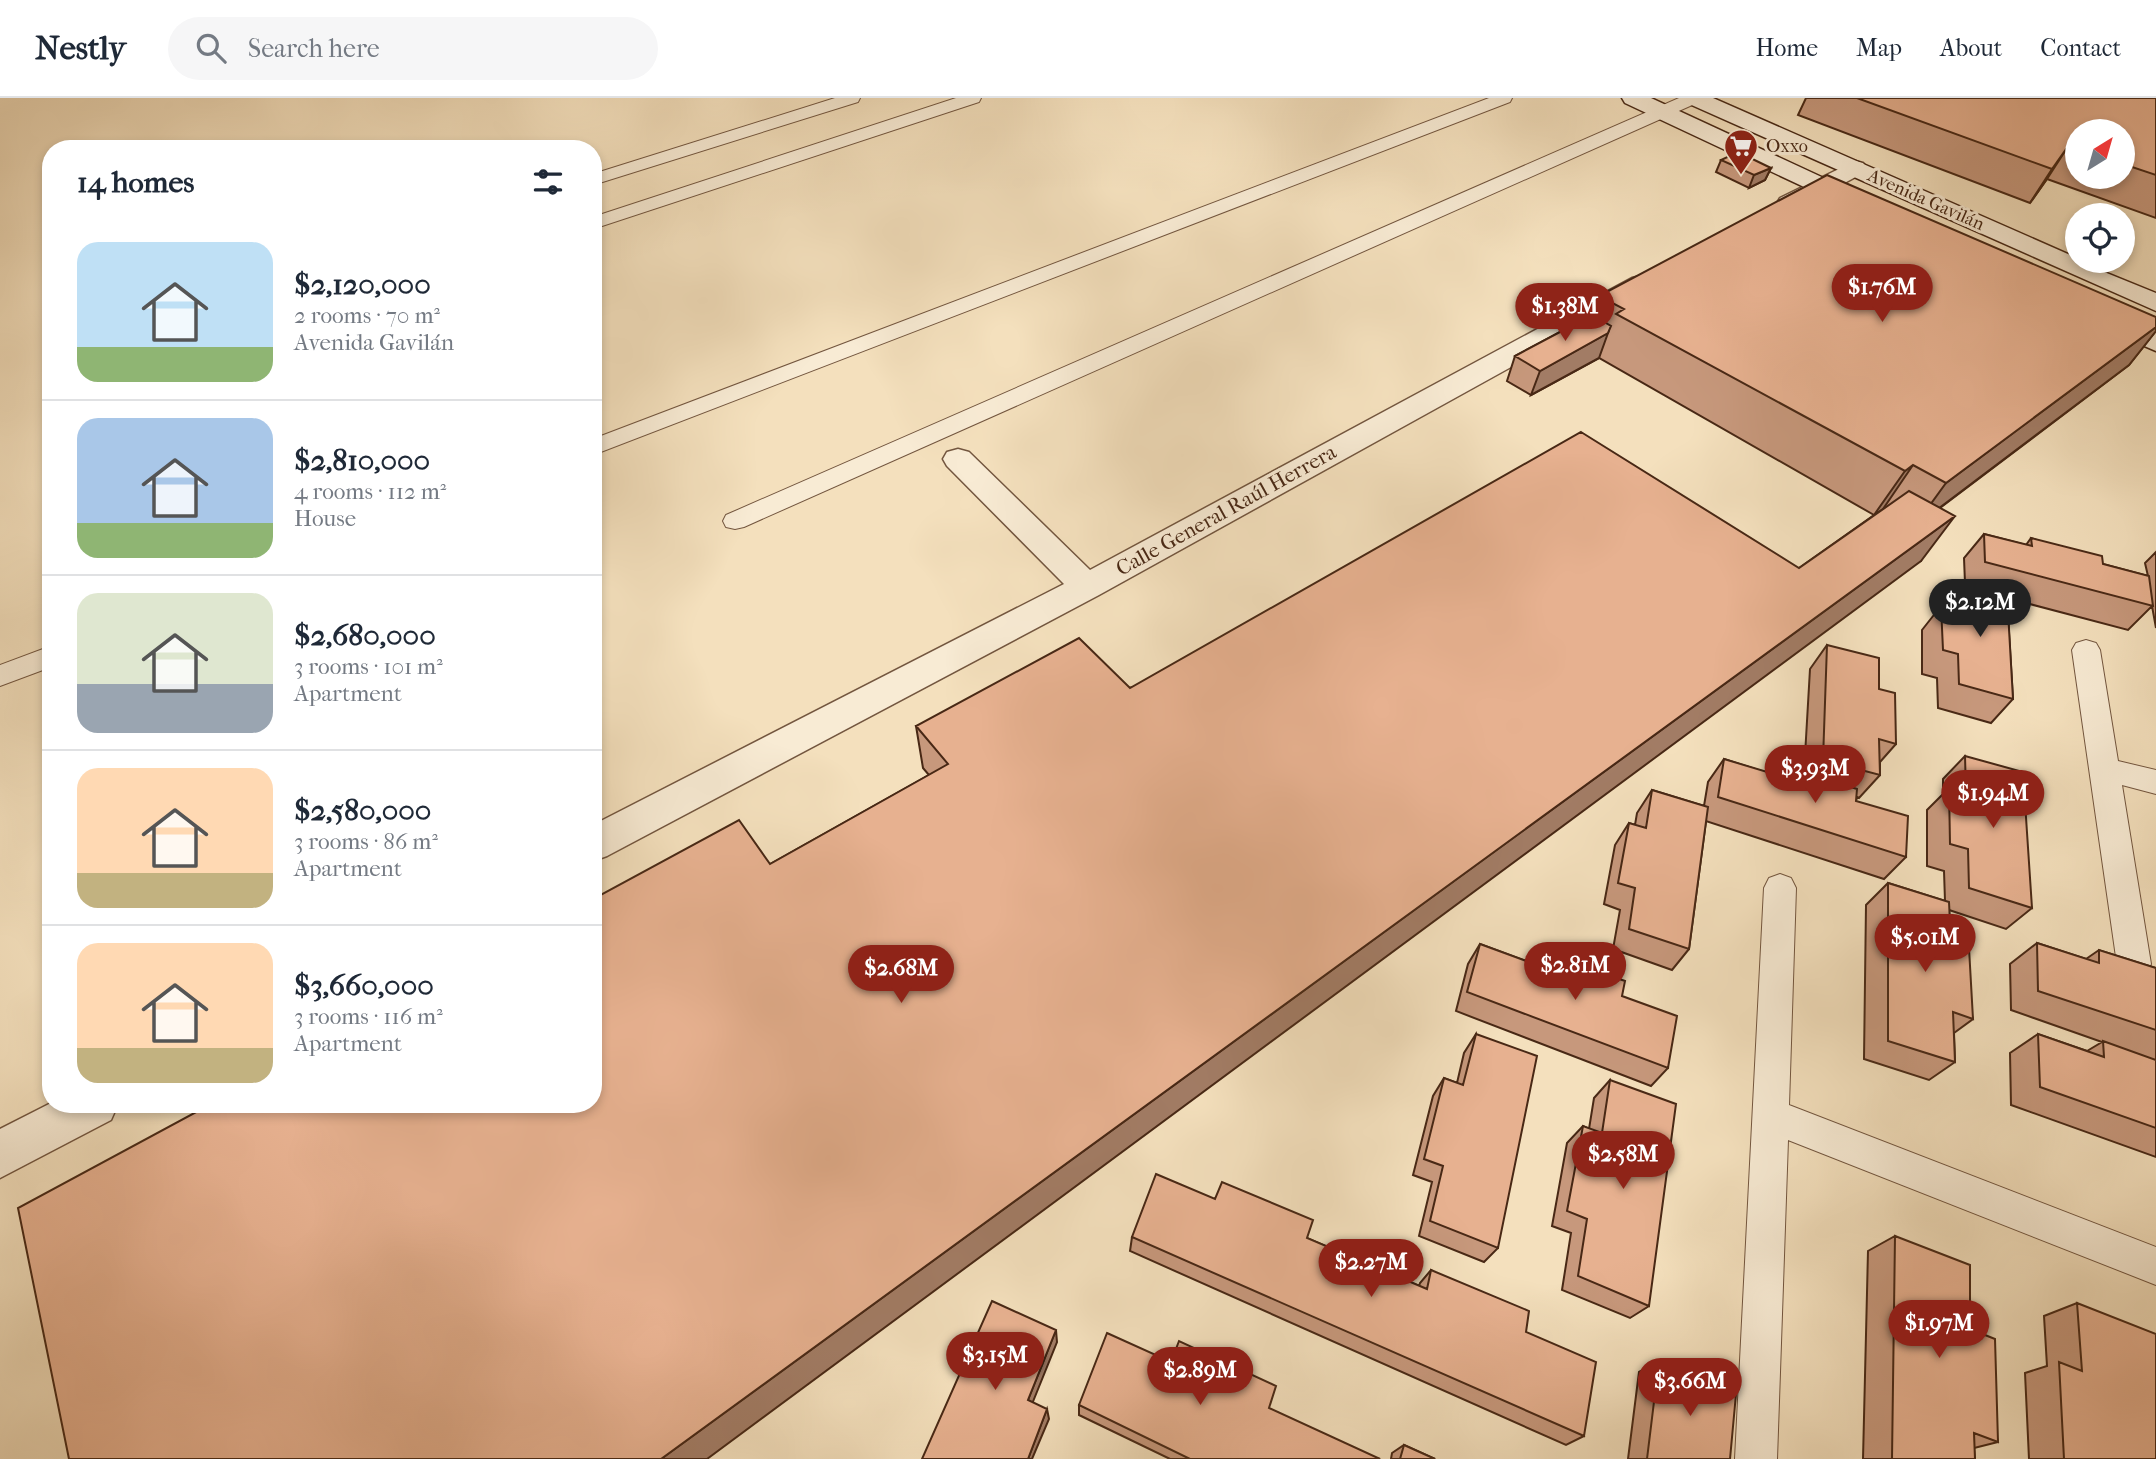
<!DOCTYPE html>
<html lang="en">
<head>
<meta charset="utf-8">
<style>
  body { margin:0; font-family:"IM FELL French Canon",serif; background:#f6f6f7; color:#1f2937; height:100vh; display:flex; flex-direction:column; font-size:26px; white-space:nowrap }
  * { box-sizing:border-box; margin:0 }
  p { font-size:23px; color:#747a83 }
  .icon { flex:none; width:38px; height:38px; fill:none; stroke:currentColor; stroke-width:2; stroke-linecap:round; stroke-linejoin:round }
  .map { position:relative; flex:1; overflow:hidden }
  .drawer { position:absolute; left:42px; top:42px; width:560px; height:973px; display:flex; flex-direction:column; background:#fff; border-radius:28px; box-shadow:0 4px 10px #0003 }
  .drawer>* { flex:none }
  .needle { width:46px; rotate:37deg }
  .fabs { position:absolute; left:2065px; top:21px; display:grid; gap:14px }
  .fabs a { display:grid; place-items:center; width:70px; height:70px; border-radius:50%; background:#fff; box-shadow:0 4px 10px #0003; font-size:35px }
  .price { position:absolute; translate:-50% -60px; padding:0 16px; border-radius:24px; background:#8f2418; color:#fff; font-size:23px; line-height:46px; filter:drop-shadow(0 2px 4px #0008) }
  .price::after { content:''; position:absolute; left:50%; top:42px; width:21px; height:16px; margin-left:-10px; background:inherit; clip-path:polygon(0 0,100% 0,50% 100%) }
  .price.current { background:#222; color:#fff }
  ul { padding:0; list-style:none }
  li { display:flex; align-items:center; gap:21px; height:175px; padding:0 35px }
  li+li { border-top:2px solid #e0e1e3 }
  li span { display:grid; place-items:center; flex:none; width:196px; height:140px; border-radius:21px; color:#555 }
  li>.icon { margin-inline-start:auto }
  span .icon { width:84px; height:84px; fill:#fffc; stroke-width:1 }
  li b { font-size:30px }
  h2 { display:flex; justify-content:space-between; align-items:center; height:84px; padding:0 35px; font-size:30px }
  header { display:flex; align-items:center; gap:42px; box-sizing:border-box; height:98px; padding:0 35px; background:#fff; border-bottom:2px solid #e0e1e3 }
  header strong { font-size:33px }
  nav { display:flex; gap:38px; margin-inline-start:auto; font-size:24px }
  .search { width:490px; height:63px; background:#f6f6f7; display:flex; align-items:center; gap:18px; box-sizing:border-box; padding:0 24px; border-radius:38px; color:#747a83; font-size:26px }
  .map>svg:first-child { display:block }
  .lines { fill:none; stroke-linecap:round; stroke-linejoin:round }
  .lane-casing { stroke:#73563f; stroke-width:2 }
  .street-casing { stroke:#73563f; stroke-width:3 }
  .secondary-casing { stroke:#482815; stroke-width:3 }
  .lane { fill:#f8ebd4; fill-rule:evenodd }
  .street { fill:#f8ebd4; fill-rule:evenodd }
  .secondary { fill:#f8ebd4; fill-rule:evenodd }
  .wall { fill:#c7987c; stroke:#482815; stroke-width:2; fill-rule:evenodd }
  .shaded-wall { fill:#a27c65; stroke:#482815; stroke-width:2 }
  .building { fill:#e7b190; stroke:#482815; stroke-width:2 }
  .labels { text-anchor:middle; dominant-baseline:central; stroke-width:6; stroke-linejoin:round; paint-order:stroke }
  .far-poi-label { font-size:18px; fill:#482815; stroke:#f8ebd4; text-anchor:start }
  .far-street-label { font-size:18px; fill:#482815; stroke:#f8ebd4 }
  .street-label { font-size:21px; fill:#482815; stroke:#f8ebd4 }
</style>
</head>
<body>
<header>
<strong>Nestly</strong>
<div class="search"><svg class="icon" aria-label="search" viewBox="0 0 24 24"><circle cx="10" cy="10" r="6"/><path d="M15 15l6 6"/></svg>Search here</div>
<nav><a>Home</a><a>Map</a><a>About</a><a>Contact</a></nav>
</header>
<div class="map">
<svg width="2156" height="1361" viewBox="0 0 2156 1361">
  <rect width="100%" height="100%" fill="#f4e0bd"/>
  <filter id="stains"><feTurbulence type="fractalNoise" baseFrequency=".00286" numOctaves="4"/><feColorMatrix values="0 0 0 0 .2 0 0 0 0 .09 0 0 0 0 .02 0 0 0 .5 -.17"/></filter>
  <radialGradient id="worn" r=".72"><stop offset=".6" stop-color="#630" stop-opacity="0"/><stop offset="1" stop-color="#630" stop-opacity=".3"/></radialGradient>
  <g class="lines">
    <g class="lane-casing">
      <path id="lane" d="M 835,0 L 860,0 L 858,4 L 593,87 L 593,76 Z
        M 956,0 L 981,0 L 979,4 L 593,131 L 593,119 Z
        M 1489,0 L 1512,0 L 1510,4 L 593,357 L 593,341 Z
        M 1679,0 L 1701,0 L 1699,4 L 744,429 L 735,431 L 726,429 L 723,423 L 726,417 Z
        M 2086,542 L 2096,545 L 2100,552 L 2118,663 L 2156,672 L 2156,696 L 2122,687 L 2151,866 L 2146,876 L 2134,881 L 2122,876 L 2117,866 L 2072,552 L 2076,545 Z
        M 51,548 L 51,569 L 0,588 L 0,567 Z
        M 1780,776 L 1791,780 L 1796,790 L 1789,1007 L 2156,1149 L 2156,1187 L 1788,1042 L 1777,1361 L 1735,1361 L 1764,790 L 1769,780 Z"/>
    </g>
    <g class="street-casing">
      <path id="street" d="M 1855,63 L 1863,65 L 1867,70 L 1863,75 L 1798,110 L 1789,112 L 1780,110 L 1777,105 L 1780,100 Z
        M 1641,178 L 1650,180 L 1654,186 L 1650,192 L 1099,497 L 607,758 L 593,763 L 593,727 L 1064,486 L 947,368 L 943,361 L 947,354 L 958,351 L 969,354 L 1090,472 L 1632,180 Z
        M 51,1005 L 118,1006 L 111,1022 L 0,1080 L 0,1031 Z"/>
    </g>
    <g class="secondary-casing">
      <path id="secondary" d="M 1622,0 L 1651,0 L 1869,101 L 1872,106 L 1869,111 L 1860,113 L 1851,111 L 1625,5 Z
        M 1684,0 L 1713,0 L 2077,160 L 2077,163 L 2156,195 L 2156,213 L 1687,5 Z
        M 2101,211 L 2156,234 L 2156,253 L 2091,225 L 2087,219 L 2091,213 Z"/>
    </g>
    <use href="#lane" class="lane"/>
    <use href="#street" class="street"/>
    <use href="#secondary" class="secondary"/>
  </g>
  <path class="wall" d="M 1806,0 L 2156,0 L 2156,120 L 2047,81 L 2030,105 L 1798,17 ZM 2077,33 L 2123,33 L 2123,79 L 2077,79 Z
    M 1721,62 L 1771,70 L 1765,82 L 1749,90 L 1716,74 Z
    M 1599,198 L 2156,219 L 2156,233 L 2129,267 L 1940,410 L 1921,463 L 770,766 L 929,677 L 923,670 L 916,628 L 1799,470 L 1874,417 L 1599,260 L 1531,297 L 1507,283 L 1515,258 L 1592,217 Z
    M 1984,436 L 2026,447 L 2031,440 L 2103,466 L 2148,478 L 2145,465 L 2156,454 L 2156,530 L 2152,508 L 2128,532 L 2007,500 L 2013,601 L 1991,625 L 1938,610 L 1937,580 L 1922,576 L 1922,532 L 1937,513 L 1937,507 L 1956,483 L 1965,485 L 1964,460 Z
    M 1827,547 L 1879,591 L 1896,646 L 1880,664 L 1880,677 L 1859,700 L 1857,699 L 1856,703 L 1906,759 L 1884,781 L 1706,723 L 1689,851 L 1672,872 L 1613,851 L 1620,812 L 1604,806 L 1615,747 L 1629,725 L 1635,727 L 1637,715 L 1652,692 L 1704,708 L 1708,684 L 1724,661 L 1771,676 L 1778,666 L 1804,675 L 1810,571 Z
    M 1965,658 L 2032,810 L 2006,831 L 1949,812 L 1951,845 L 1973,921 L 1954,935 L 1955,964 L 1929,982 L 1864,961 L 1866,807 L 1888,785 L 1945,803 L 1944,773 L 1927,768 L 1927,712 L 1943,696 L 1943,681 Z
    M 2037,845 L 2086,861 L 2099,852 L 2156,870 L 2156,1059 L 2011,1007 L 2010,955 L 2038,936 L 2087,953 L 2102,944 L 2011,912 L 2010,866 Z
    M 1480,846 L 1532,865 L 1540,853 L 1622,898 L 1668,970 L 1651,988 L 1456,913 L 1468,866 Z
    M 1476,936 L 1498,1150 L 1484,1164 L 1419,1138 L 1432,1084 L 1413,1077 L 1433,998 L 1444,980 L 1457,985 L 1464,955 Z
    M 1610,982 L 1649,1208 L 1630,1220 L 1562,1192 L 1571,1135 L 1552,1128 L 1567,1045 L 1583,1028 L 1589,1031 L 1594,1000 Z
    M 1895,1138 L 1970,1231 L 1998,1344 L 1974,1350 L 1975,1361 L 1863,1361 L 1868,1153 Z
    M 1132,1139 L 1307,1140 L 1419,1188 L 1420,1185 L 1431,1172 L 1526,1234 L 1584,1338 L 1566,1347 L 1130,1153 Z
    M 2077,1205 L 2156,1361 L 2029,1361 L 2025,1275 L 2047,1268 L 2044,1218 Z
    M 1659,1263 L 1730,1361 L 1628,1361 L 1639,1274 Z
    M 1079,1307 L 1380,1361 L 1170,1361 L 1079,1317 Z
    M 1404,1347 L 1435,1361 L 1391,1361 L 1392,1355 Z"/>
  <path class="shaded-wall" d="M 2069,47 L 2047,81 L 2030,105 L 2052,71 Z
    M 1771,70 L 1765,82 L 1749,90 L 1754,77 Z
    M 2156,229 L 2156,233 L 2129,267 L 1914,429 L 1946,385 Z
    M 1608,235 L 1599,260 L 1531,297 L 1540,273 Z
    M 1913,367 L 1883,411 L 1874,417 L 1905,373 Z
    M 1955,418 L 1921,463 L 707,1361 L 661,1361 Z
    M 1056,1232 L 1057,1244 L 1030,1311 L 1028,1302 Z
    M 1047,1311 L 1049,1321 L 1032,1361 L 1028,1361 Z"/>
  <path class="building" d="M 1857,0 L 2156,0 L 2156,77 L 2123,66 L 2123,33 L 2077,33 L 2077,50 L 2069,47 L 2052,71 Z
    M 1738,54 L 1771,70 L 1754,77 L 1721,62 Z
    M 1827,77 L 2156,219 L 2156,229 L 1946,385 L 1913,367 L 1905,373 L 1616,216 L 1624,211 L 1599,198 Z
    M 1592,217 L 1611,228 L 1608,235 L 1540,273 L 1515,258 Z
    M 1581,334 L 1799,470 L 1909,393 L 1955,418 L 661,1361 L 69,1361 L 18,1110 L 211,1006 L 593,1006 L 593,801 L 739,722 L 770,766 L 948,666 L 916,628 L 1079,540 L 1130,590 Z
    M 1984,436 L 2032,448 L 2031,440 L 2102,458 L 2103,466 L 2149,478 L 2153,508 L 1985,464 Z
    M 1956,483 L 2007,496 L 2013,601 L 1959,586 L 1958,556 L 1943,552 L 1941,508 L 1957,512 Z
    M 1827,547 L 1879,560 L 1879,591 L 1895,595 L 1896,646 L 1879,641 L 1880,677 L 1823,662 Z
    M 1965,658 L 2023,674 L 2032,810 L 1969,790 L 1968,751 L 1950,746 L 1949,690 L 1966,695 Z
    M 1724,661 L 1777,677 L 1778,666 L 1857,691 L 1856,703 L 1908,718 L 1906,759 L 1718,699 Z
    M 1652,692 L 1708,709 L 1689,851 L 1629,831 L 1635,790 L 1618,785 L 1629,725 L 1646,730 Z
    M 1888,785 L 1949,804 L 1951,845 L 1969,850 L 1973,921 L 1953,914 L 1955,964 L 1888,943 Z
    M 2037,845 L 2099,865 L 2099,852 L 2156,870 L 2156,932 L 2038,893 Z
    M 1480,846 L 1537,867 L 1540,853 L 1625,883 L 1622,898 L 1677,918 L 1668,970 L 1467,894 Z
    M 1476,936 L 1537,958 L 1498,1150 L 1430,1123 L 1443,1068 L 1424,1061 L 1444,980 L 1463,987 Z
    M 2038,936 L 2104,959 L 2103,943 L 2156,962 L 2156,1030 L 2040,989 Z
    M 1610,982 L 1676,1006 L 1649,1208 L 1578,1178 L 1587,1121 L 1567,1113 L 1583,1028 L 1602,1035 Z
    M 1156,1076 L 1215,1101 L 1222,1084 L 1313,1122 L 1307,1140 L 1427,1191 L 1431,1172 L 1529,1213 L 1526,1234 L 1596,1264 L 1584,1338 L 1132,1139 Z
    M 1895,1138 L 1970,1167 L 1970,1231 L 1995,1241 L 1998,1344 L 1974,1335 L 1975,1361 L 1892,1361 Z
    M 992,1203 L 1056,1232 L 1028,1302 L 1047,1311 L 1028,1361 L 922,1361 Z
    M 2077,1205 L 2156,1236 L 2156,1361 L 2064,1361 L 2059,1264 L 2082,1273 Z
    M 1107,1235 L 1171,1264 L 1179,1243 L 1276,1288 L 1269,1310 L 1380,1361 L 1190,1361 L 1079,1307 Z
    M 1659,1263 L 1736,1296 L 1730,1361 L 1647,1361 Z
    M 1404,1347 L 1435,1361 L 1400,1361 Z"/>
  <defs>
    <g id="supermarket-pin" transform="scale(1.75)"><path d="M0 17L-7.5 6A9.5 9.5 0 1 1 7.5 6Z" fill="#8f2418" stroke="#f8ebd4"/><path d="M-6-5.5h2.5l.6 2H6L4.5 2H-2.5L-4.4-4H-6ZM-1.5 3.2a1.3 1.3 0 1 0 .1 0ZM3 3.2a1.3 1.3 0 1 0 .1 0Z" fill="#fff"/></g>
  </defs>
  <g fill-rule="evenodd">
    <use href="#supermarket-pin" x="1741" y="48"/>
  </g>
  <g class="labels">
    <g class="far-poi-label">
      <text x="1766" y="48">Oxxo</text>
    </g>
    <g class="far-street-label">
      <text transform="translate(1926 102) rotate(24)">Avenida Gavilán</text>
    </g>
    <g class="street-label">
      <text transform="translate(1226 412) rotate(-29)">Calle General Raúl Herrera</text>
    </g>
  </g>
  <rect width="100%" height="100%" filter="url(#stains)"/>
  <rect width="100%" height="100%" fill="url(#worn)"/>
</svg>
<div class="fabs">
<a><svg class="needle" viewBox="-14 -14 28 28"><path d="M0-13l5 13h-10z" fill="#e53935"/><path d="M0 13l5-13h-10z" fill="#747a83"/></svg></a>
<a><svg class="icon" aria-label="locate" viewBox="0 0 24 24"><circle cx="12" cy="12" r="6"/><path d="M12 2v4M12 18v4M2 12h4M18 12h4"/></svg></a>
</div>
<b class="price" style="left:1882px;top:226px">$1.76M</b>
<b class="price" style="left:1565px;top:245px">$1.38M</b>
<b class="price current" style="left:1980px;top:541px">$2.12M</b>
<b class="price" style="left:1815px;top:707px">$3.93M</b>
<b class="price" style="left:1993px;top:732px">$1.94M</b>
<b class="price" style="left:1925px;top:876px">$5.01M</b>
<b class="price" style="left:1575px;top:904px">$2.81M</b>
<b class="price" style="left:901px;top:907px">$2.68M</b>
<b class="price" style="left:1623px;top:1093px">$2.58M</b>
<b class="price" style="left:1371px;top:1201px">$2.27M</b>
<b class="price" style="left:1939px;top:1262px">$1.97M</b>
<b class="price" style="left:995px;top:1294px">$3.15M</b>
<b class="price" style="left:1200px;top:1309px">$2.89M</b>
<b class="price" style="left:1690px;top:1320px">$3.66M</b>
<section class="drawer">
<h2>14 homes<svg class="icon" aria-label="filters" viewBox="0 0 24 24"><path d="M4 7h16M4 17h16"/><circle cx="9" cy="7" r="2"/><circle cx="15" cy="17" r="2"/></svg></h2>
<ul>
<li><span style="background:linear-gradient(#bfe0f5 75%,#8fb573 0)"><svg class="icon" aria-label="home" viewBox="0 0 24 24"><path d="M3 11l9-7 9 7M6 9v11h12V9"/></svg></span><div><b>$2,120,000</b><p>2 rooms · 70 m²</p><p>Avenida Gavilán</p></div></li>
<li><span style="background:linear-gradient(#a9c7e8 75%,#8fb573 0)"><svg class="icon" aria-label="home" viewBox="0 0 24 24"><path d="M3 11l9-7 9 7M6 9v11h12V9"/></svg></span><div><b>$2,810,000</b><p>4 rooms · 112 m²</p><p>House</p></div></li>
<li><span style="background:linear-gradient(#dfe7d0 65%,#9aa5b1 0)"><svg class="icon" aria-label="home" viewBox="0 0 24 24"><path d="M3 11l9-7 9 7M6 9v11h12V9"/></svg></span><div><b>$2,680,000</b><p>3 rooms · 101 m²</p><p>Apartment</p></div></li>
<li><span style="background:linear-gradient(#ffd9b3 75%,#c2b280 0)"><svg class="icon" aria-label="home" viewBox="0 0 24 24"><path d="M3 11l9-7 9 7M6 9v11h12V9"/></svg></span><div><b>$2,580,000</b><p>3 rooms · 86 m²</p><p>Apartment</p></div></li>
<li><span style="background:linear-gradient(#ffd9b3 75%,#c2b280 0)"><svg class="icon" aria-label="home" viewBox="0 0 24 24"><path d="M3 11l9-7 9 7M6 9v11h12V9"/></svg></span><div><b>$3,660,000</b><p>3 rooms · 116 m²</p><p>Apartment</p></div></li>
</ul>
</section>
</div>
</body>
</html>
